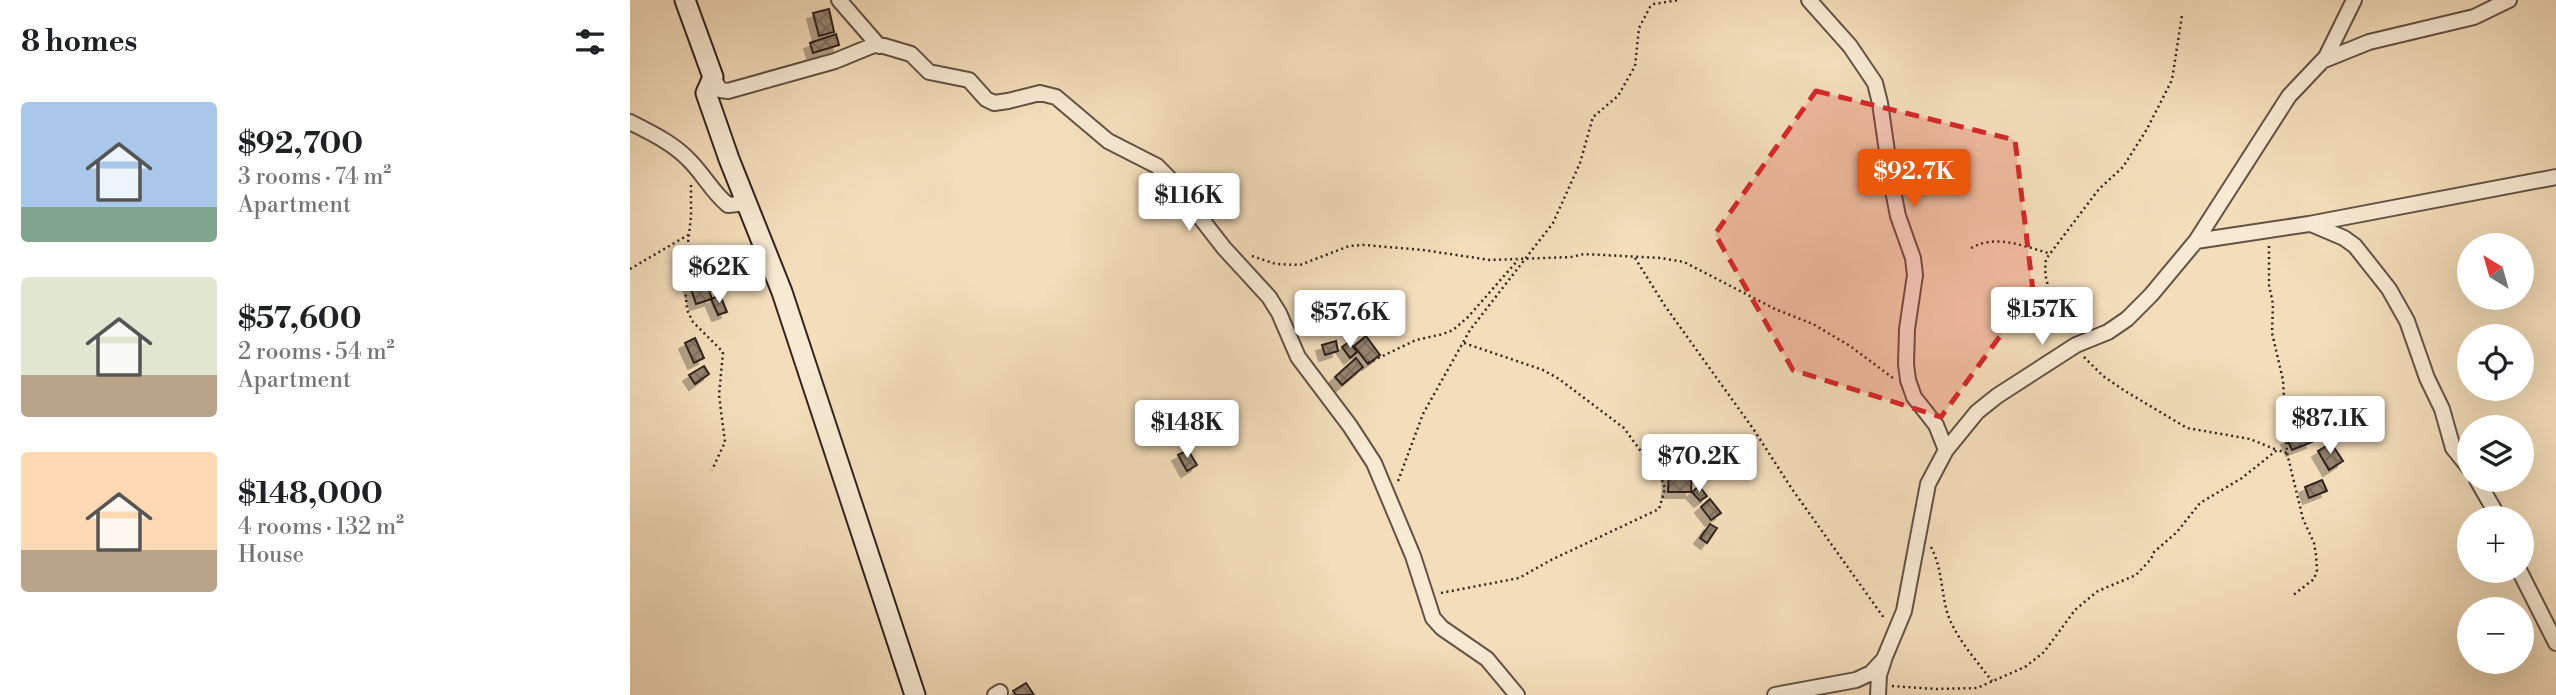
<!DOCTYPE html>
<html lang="en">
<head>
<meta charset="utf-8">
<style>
  body { margin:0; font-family:"Libre Bodoni",serif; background:#f6f6f6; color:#202124; height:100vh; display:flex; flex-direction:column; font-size:26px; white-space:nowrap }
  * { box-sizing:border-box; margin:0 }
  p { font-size:23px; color:#757577 }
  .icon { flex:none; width:38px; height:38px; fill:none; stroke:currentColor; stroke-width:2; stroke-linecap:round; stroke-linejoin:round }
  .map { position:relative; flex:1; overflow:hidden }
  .details { display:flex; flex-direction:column; background:#fff; width:630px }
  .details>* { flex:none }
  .needle { width:46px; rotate:323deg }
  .tools { position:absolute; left:1827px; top:233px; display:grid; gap:14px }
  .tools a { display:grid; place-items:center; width:77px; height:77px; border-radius:50%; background:#fff; box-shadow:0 7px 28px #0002; font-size:35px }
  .price { position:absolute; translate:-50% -60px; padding:0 16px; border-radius:7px; background:#fff; color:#222; font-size:23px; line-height:46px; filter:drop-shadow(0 2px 4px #0008) }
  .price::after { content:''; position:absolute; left:50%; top:42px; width:21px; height:16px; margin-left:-10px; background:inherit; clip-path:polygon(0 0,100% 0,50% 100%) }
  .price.current { background:#ea580c; color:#fff }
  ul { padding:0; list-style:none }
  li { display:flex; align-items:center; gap:21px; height:175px; padding:0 21px }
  li span { display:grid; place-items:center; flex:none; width:196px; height:140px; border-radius:7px; color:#555 }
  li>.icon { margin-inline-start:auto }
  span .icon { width:84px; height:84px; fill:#fffc; stroke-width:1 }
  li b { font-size:30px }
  h2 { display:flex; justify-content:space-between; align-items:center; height:84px; padding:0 21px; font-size:30px }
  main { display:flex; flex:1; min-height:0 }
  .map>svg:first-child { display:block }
  .building { fill:url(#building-cross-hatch); stroke:#31241d; stroke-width:2; filter:url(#shadow) }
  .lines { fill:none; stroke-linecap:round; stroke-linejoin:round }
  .street-casing { stroke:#625244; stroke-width:18 }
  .secondary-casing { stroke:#31241d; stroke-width:23 }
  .path { stroke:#31241d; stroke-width:2.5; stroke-dasharray:2 3.5; stroke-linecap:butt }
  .street { stroke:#f7e9d2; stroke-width:14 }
  .secondary { stroke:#f7e9d2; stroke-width:19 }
  .marked { fill:#d62828; fill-opacity:0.2; stroke:#d62828; stroke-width:5; stroke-dasharray:14 9; stroke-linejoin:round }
</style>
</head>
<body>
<main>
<section class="details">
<h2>8 homes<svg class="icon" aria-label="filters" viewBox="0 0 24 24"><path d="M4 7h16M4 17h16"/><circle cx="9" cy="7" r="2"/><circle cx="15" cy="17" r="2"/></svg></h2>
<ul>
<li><span style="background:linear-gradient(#a9c7e8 75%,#7fa58c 0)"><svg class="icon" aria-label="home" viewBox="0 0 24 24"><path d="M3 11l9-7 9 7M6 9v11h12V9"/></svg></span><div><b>$92,700</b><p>3 rooms · 74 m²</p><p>Apartment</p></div></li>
<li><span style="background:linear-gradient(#dfe7d0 70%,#b9a48a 0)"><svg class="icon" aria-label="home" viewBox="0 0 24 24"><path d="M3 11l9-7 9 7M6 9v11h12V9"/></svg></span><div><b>$57,600</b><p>2 rooms · 54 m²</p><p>Apartment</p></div></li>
<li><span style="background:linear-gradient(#ffd9b3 70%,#b9a48a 0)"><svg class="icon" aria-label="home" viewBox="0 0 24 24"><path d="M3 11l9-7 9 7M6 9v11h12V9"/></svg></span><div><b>$148,000</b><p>4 rooms · 132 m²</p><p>House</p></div></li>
</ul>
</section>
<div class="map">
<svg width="1926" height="695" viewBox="0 0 1926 695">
  <defs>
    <pattern id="building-cross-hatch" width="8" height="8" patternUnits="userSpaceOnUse" patternTransform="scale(1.75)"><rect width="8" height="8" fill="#96846f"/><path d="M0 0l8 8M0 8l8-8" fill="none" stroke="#7b6c5b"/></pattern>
    <filter id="shadow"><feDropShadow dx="-6" dy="6" stdDeviation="0" flood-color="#0004"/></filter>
  </defs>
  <rect width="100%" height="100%" fill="#f3ddba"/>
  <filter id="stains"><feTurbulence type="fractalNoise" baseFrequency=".00286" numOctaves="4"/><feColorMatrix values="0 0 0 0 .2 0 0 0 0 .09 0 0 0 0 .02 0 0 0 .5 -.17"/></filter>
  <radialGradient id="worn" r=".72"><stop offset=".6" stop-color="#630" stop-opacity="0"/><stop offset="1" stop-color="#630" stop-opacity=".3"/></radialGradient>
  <path class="building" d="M 199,9 L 204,32 L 189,36 L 183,13 Z
    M 206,34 L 209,45 L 183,53 L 180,43 Z
    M 74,275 L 82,299 L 66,304 L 58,280 Z
    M 90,295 L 97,312 L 88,315 L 81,299 Z
    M 736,336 L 750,355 L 738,364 L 724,346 Z
    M 65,338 L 74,358 L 64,363 L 55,343 Z
    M 706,341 L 708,351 L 695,355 L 692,345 Z
    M 719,342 L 727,352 L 720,358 L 712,347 Z
    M 726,358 L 733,367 L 712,385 L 705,377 Z
    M 74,366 L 79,374 L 65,384 L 59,375 Z
    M 1677,431 L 1682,442 L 1662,450 L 1657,439 Z
    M 1701,443 L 1713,461 L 1699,470 L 1688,451 Z
    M 558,450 L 567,465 L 557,471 L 548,455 Z
    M 1039,471 L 1062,472 L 1061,492 L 1038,492 Z
    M 1692,480 L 1697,491 L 1679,498 L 1675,487 Z
    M 1069,486 L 1077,496 L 1070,501 L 1062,492 Z
    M 1080,499 L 1091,513 L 1081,520 L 1071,507 Z
    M 1080,524 L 1087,528 L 1077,543 L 1070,538 Z
    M 396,683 L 404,695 L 386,695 L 383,691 Z"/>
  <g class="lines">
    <g class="street-casing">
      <path id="street" d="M 209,0 L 249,46
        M 1179,0 L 1220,46 L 1245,83 L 1250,103 L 1262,186 L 1268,216 L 1283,258 L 1285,275 L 1277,329 L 1276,364 L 1278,380 L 1284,397 L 1306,425 L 1316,450
        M 1692,61 L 1739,42 L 1844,17 L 1879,0
        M 83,77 L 90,90 L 98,91 L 205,61 L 244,45 L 254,46 L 281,54 L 299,72 L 339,80 L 356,99 L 364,103 L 378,101 L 410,93 L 426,97 L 478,141 L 527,166 L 541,180 L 594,248 L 639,297 L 649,313 L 668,357 L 720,426 L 744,463 L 783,556 L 803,618 L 812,628 L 857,659 L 887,695
        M 0,122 C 21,133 41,142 57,158 C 73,173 81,191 98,205 L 118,203
        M 1681,224 L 1714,238 L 1725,246 L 1759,289 L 1777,321 L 1797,378 L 1812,409 L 1823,448 L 1839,468
        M 1566,241 L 1679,224 L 1926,177
        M 1847,480 L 1869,518
        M 1889,570 L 1926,643
        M 365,695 L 370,692
        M 1145,695 L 1226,680 L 1241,673 L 1254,659 L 1274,611 L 1298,484 L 1316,450 L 1347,412 L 1367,396 L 1446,345 L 1478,332 L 1497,319 L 1521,295 L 1566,241 L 1659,96 L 1696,57 L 1724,0
        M 1248,695 L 1249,675 L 1254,660"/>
    </g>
    <g class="secondary-casing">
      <path id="secondary" d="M 55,0 L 83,77 L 76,93 L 99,159 L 152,292 L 285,695"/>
    </g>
    <path class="path" d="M 61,185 L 61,217 L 54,277 L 57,310 L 63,322 L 93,352 L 89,395 L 95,442 L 82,470
      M 1639,246 L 1639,285 L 1643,304 L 1642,333 L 1653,380 L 1657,453 L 1673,519 L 1684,543 L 1686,555 L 1687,570 L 1684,579 L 1662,596
      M 1341,248 C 1366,234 1393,246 1418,253
      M 622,256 L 646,264 L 670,265 L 719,246 L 734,245 L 793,250 L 860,260 L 941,257 L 954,254 L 1031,258 L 1054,262 L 1145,309 L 1183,324 L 1220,346 L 1263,378
      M 1005,258 L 1035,306 L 1124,430 L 1162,489 L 1254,618
      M 0,269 L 58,235
      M 1442,333 C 1431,306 1411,289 1416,259 L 1469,189 L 1493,167 L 1517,129 L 1542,80 L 1552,15
      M 1454,357 L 1473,376 L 1495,391 L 1557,428 L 1620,439 L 1647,450
      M 738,363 L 786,340 L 813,334 L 823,330 L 838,317 L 888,260
      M 768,481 L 793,414 L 840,330 L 923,223 L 950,163 L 963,117 L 988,96 L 1005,66 L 1009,28 L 1020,7 L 1024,4 L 1049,0
      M 1301,547 C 1312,568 1311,590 1317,612 C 1325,637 1346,660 1362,681
      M 811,593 L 889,578 L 921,560 L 1029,509 L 1035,489 L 1033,482 L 994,428 L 929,379 L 913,370 L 834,343
      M 1262,686 L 1306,689 L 1347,688 L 1395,667 L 1414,652 L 1445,610 L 1458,599 L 1468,591 L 1506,575 L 1521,559 L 1524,552 L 1547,532 L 1570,503 L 1612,478 L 1647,450 L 1657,453"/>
    <use href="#street" class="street"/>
    <use href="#secondary" class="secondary"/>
  </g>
  <path class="marked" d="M 1186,91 L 1385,140 L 1403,291 L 1311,417 L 1163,370 L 1085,234 Z"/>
  <rect width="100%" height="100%" filter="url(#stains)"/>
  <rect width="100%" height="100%" fill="url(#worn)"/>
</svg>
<div class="tools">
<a><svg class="needle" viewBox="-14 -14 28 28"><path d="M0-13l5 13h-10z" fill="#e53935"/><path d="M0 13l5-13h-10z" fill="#757577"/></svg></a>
<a><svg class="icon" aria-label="locate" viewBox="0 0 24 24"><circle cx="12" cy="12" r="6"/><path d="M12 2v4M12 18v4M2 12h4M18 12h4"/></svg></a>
<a><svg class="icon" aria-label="layers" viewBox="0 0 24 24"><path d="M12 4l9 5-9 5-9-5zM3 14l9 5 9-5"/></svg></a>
<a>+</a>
<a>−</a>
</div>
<b class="price current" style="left:1284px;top:209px">$92.7K</b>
<b class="price" style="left:559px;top:233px">$116K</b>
<b class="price" style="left:89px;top:305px">$62K</b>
<b class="price" style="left:1412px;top:347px">$157K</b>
<b class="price" style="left:720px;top:350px">$57.6K</b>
<b class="price" style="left:1700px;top:456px">$87.1K</b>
<b class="price" style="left:557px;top:460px">$148K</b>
<b class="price" style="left:1069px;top:494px">$70.2K</b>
</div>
</main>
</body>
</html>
